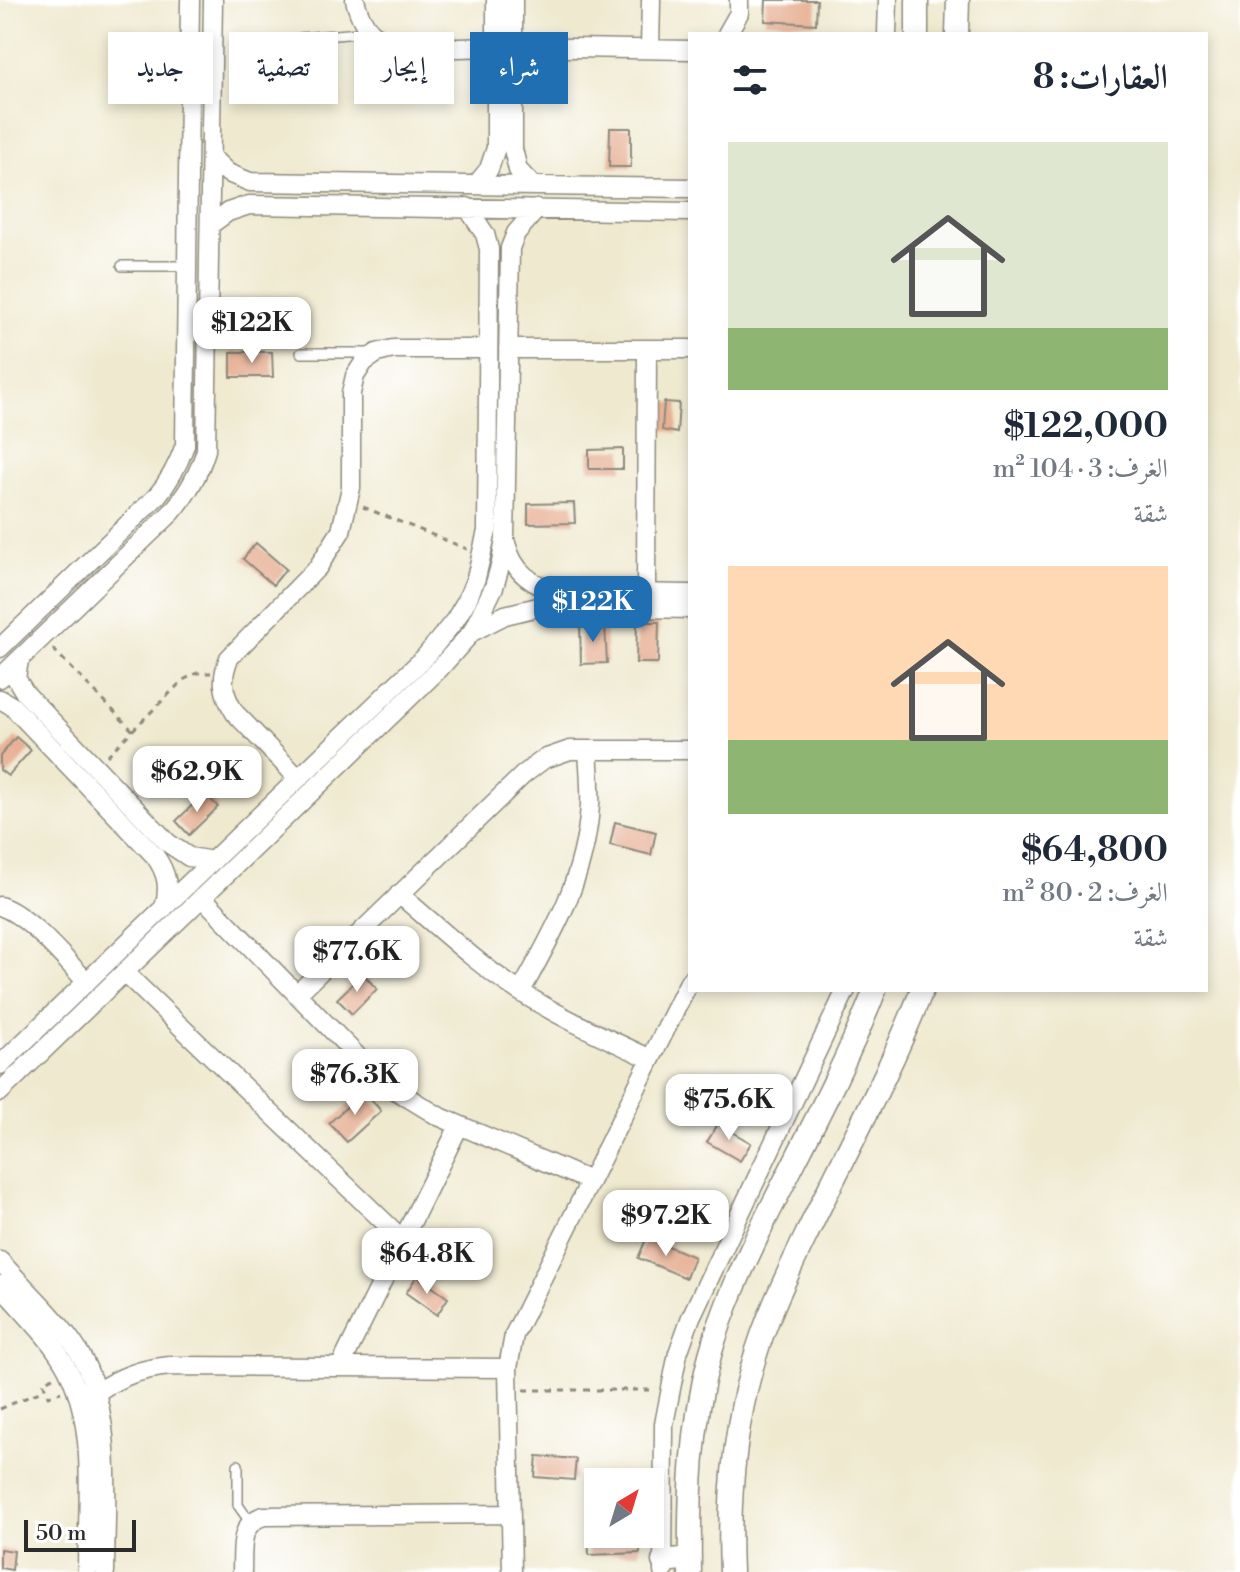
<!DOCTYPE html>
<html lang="ar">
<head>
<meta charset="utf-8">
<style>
  body { margin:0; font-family:"Libre Bodoni",Amiri,serif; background:#f6f6f7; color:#1f2937; direction:rtl; height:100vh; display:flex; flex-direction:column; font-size:30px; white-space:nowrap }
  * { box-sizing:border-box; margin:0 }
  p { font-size:26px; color:#747a83 }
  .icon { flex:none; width:44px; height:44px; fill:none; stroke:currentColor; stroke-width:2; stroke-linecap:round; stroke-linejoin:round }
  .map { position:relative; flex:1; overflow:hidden; direction:ltr }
  .sheet { position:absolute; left:688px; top:32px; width:520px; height:960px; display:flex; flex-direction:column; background:#fff; border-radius:0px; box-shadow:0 4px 12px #0003; direction:rtl }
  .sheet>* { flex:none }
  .guide { position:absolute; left:24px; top:32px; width:544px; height:72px; direction:rtl; display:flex; gap:16px }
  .needle { width:52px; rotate:38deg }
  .controls { position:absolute; left:584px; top:1468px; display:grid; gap:16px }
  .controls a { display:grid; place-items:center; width:80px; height:80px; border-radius:0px; background:#fff; box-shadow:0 4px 12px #0003; font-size:40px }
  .scale { position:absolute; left:24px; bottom:20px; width:112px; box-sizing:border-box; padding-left:8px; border:4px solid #2b2b2b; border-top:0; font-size:22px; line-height:28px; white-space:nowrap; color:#2b2b2b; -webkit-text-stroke:6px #fff; paint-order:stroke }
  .price { position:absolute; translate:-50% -68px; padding:0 18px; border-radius:16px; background:#fff; color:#222; font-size:26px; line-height:52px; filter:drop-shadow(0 2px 4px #0008) }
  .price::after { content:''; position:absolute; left:50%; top:48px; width:24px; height:18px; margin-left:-12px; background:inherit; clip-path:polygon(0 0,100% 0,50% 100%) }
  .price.current { background:#1f6fb2; color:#fff }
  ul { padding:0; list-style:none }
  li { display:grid; align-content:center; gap:16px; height:424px; padding:0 40px }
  li span { display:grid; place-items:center; height:248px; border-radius:0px; color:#555 }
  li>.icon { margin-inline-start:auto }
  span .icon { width:144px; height:144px; fill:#fffc; stroke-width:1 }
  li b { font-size:34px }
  h2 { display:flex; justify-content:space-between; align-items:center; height:96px; padding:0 40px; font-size:34px }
  .tag { padding:0 28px; border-radius:0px; background:#fff; box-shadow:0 4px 12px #0003; font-size:28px; line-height:72px }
  .tag.current { background:#1f6fb2; color:#fff }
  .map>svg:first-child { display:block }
  .building { fill:#e7b195 }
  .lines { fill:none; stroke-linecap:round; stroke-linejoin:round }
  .service-casing { stroke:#8d8a7d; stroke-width:12 }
  .minor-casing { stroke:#8d8a7d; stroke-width:21 }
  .tertiary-casing { stroke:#8d8a7d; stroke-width:25 }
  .path { stroke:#8d8a7d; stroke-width:3; stroke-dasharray:6 6; stroke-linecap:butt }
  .service { stroke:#fff; stroke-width:9 }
  .minor { stroke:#fff; stroke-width:18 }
  .tertiary { stroke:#fff; stroke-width:22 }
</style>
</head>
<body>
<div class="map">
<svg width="1240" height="1572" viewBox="0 0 1240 1572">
  <rect width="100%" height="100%" fill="#fff"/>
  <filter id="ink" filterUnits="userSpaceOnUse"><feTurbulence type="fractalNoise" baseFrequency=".0125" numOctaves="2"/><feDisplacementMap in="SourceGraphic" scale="16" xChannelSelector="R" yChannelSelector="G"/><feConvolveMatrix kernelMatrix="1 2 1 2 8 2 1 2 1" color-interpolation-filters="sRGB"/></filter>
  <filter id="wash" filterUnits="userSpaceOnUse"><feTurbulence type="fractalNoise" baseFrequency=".006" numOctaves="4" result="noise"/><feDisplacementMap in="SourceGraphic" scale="32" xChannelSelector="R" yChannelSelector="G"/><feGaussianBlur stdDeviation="1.8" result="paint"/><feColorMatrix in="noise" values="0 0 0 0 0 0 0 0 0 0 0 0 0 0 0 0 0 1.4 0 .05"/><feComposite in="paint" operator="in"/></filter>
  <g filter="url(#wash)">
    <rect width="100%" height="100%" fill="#efe9cf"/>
    <g id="blocks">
      <path class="building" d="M 766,0 L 817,0 L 816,24 L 765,21 Z
        M 610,128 L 631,128 L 631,167 L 609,167 Z
        M 231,352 L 272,352 L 273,377 L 231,377 Z
        M 664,402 L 679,403 L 677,433 L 662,430 Z
        M 623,449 L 623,469 L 589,469 L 589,450 Z
        M 574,503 L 575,523 L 528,524 L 528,504 Z
        M 256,543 L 286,569 L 273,585 L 243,559 Z
        M 637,622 L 659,622 L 658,663 L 636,663 Z
        M 580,624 L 605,624 L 607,663 L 581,664 Z
        M 16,737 L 31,750 L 8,776 L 0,770 L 0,756 Z
        M 205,793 L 218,807 L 189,835 L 176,821 Z
        M 615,822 L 656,832 L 651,855 L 610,845 Z
        M 363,974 L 377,989 L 352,1014 L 337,999 Z
        M 364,1091 L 381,1111 L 347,1142 L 329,1123 Z
        M 718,1124 L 751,1143 L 740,1161 L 707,1142 Z
        M 647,1237 L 694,1257 L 686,1278 L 638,1258 Z
        M 417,1276 L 448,1298 L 437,1315 L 406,1293 Z
        M 537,1456 L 576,1459 L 574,1480 L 535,1477 Z
        M 588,1534 L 639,1534 L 640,1553 L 589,1555 Z
        M 0,1549 L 14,1551 L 12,1570 L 0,1568 Z"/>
    </g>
  </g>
  <g filter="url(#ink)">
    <use href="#blocks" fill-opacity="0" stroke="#8d8a7d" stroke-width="2"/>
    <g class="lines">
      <g class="service-casing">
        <path id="service" d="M 300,38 L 371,32
          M 122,266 L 187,266
          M 301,353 L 373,353
          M 238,1465 L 238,1505 L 250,1522"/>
      </g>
      <g class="minor-casing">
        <path id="minor" d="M 355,0 C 358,12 362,24 372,33 C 398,54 463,47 496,47
          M 513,0 L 513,149 L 518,170 L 533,186
          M 727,34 L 739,13 L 739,0
          M 887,34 L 888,0
          M 513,47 L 690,50
          M 650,49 L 651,0
          M 211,157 L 228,173 L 250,182 L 690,188
          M 476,185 L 489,169 L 496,148 L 496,0
          M 210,225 L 228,212 L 249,205 L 690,212
          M 508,349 L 690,349
          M 506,543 C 513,572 532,586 560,592 L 690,594
          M 646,593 L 647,349
          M 472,632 L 505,615 L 542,606 L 690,609
          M 0,648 L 156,497 C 170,481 178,465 185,445 L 190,0
          M 19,660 L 16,678 L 25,693 L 168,843 L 189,857 L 213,861
          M 0,678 L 172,512 C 189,492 199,474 206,450 L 213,0
          M 0,699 L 12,706 L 155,856 C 167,873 170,887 164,908
          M 298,778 L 235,713 C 223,694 220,680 229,658 L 318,567 L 341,531 L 351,488 L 351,393 L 355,376 L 364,362 L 377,353 L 393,349 L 487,349
          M 399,894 C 438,927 476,963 519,991 C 561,1018 606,1038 651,1059
          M 202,897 L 361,1060 L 397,1091 L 438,1116 L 590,1181
          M 0,906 C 30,916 64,959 87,982
          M 124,972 L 403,1240
          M 521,991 C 555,930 585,878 590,806 C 591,788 589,768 588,750
          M 297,994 L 523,775 L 544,759 L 570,750 L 690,750
          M 0,1065 L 425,657 L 455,620 L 467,600 L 476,578 L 487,531 L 489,249 L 485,234 L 467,207
          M 0,1092 L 439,669 L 472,632 L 494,587 L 501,563 L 505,539 L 510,248 L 516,233 L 537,209
          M 0,1261 C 24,1288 58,1319 77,1349 C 116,1410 105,1502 105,1572
          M 0,1285 C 21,1310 46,1333 63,1361 C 99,1421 87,1504 87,1572
          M 340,1367 L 459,1126
          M 97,1392 C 121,1376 141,1369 170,1366 L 508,1368
          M 242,1572 C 243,1550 238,1523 264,1516 L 511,1514
          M 512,1572 L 508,1368 L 514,1335 L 690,980
          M 663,1572 L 664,1424 L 678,1353 L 691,1317 L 846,990"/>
      </g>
      <g class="tertiary-casing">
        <path id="tertiary" d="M 917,34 L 917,0
          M 957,34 L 958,0
          M 663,1561 L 690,1558
          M 690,1572 C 689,1498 691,1427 710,1355 C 723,1308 744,1264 765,1220 C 803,1144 844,1069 875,990
          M 731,1572 C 728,1502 733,1435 752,1367 C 766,1316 790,1269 813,1221 C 850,1145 891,1069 922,990"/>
      </g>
      <path class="path" d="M 363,507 L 467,549
        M 53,649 L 133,731
        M 107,756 L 183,680 L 197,673 L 211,673
        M 53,1377 L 43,1382 L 48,1396 L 61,1392
        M 524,1390 L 656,1390
        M 0,1409 L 44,1390"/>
      <use href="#service" class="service"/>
      <use href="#minor" class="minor"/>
      <use href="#tertiary" class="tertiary"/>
    </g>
  </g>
</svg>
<div class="controls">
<a><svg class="needle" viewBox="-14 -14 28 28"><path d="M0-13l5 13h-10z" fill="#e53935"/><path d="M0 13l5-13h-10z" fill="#747a83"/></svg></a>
</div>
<div class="scale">50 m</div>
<b class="price" style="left:252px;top:365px">$122K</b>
<b class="price current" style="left:593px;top:644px">$122K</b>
<b class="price" style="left:197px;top:814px">$62.9K</b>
<b class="price" style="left:357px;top:994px">$77.6K</b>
<b class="price" style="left:355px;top:1117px">$76.3K</b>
<b class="price" style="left:729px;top:1142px">$75.6K</b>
<b class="price" style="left:666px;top:1258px">$97.2K</b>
<b class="price" style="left:427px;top:1296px">$64.8K</b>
<div class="guide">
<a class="tag current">شراء</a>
<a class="tag">إيجار</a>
<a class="tag">تصفية</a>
<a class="tag">جديد</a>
</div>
<section class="sheet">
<h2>العقارات: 8<svg class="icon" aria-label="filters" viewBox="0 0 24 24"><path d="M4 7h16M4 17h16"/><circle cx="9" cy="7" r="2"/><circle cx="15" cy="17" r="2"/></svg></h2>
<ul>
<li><span style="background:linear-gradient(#dfe7d0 75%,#8fb573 0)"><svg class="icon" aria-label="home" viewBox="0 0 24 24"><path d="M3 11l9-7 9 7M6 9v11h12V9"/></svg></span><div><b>$122,000</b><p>الغرف: 3 · 104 m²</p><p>شقة</p></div></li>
<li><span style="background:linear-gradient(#ffd9b3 70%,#8fb573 0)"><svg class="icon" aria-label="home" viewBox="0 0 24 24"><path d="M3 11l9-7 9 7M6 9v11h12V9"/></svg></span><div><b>$64,800</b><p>الغرف: 2 · 80 m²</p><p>شقة</p></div></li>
</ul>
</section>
</div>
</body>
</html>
